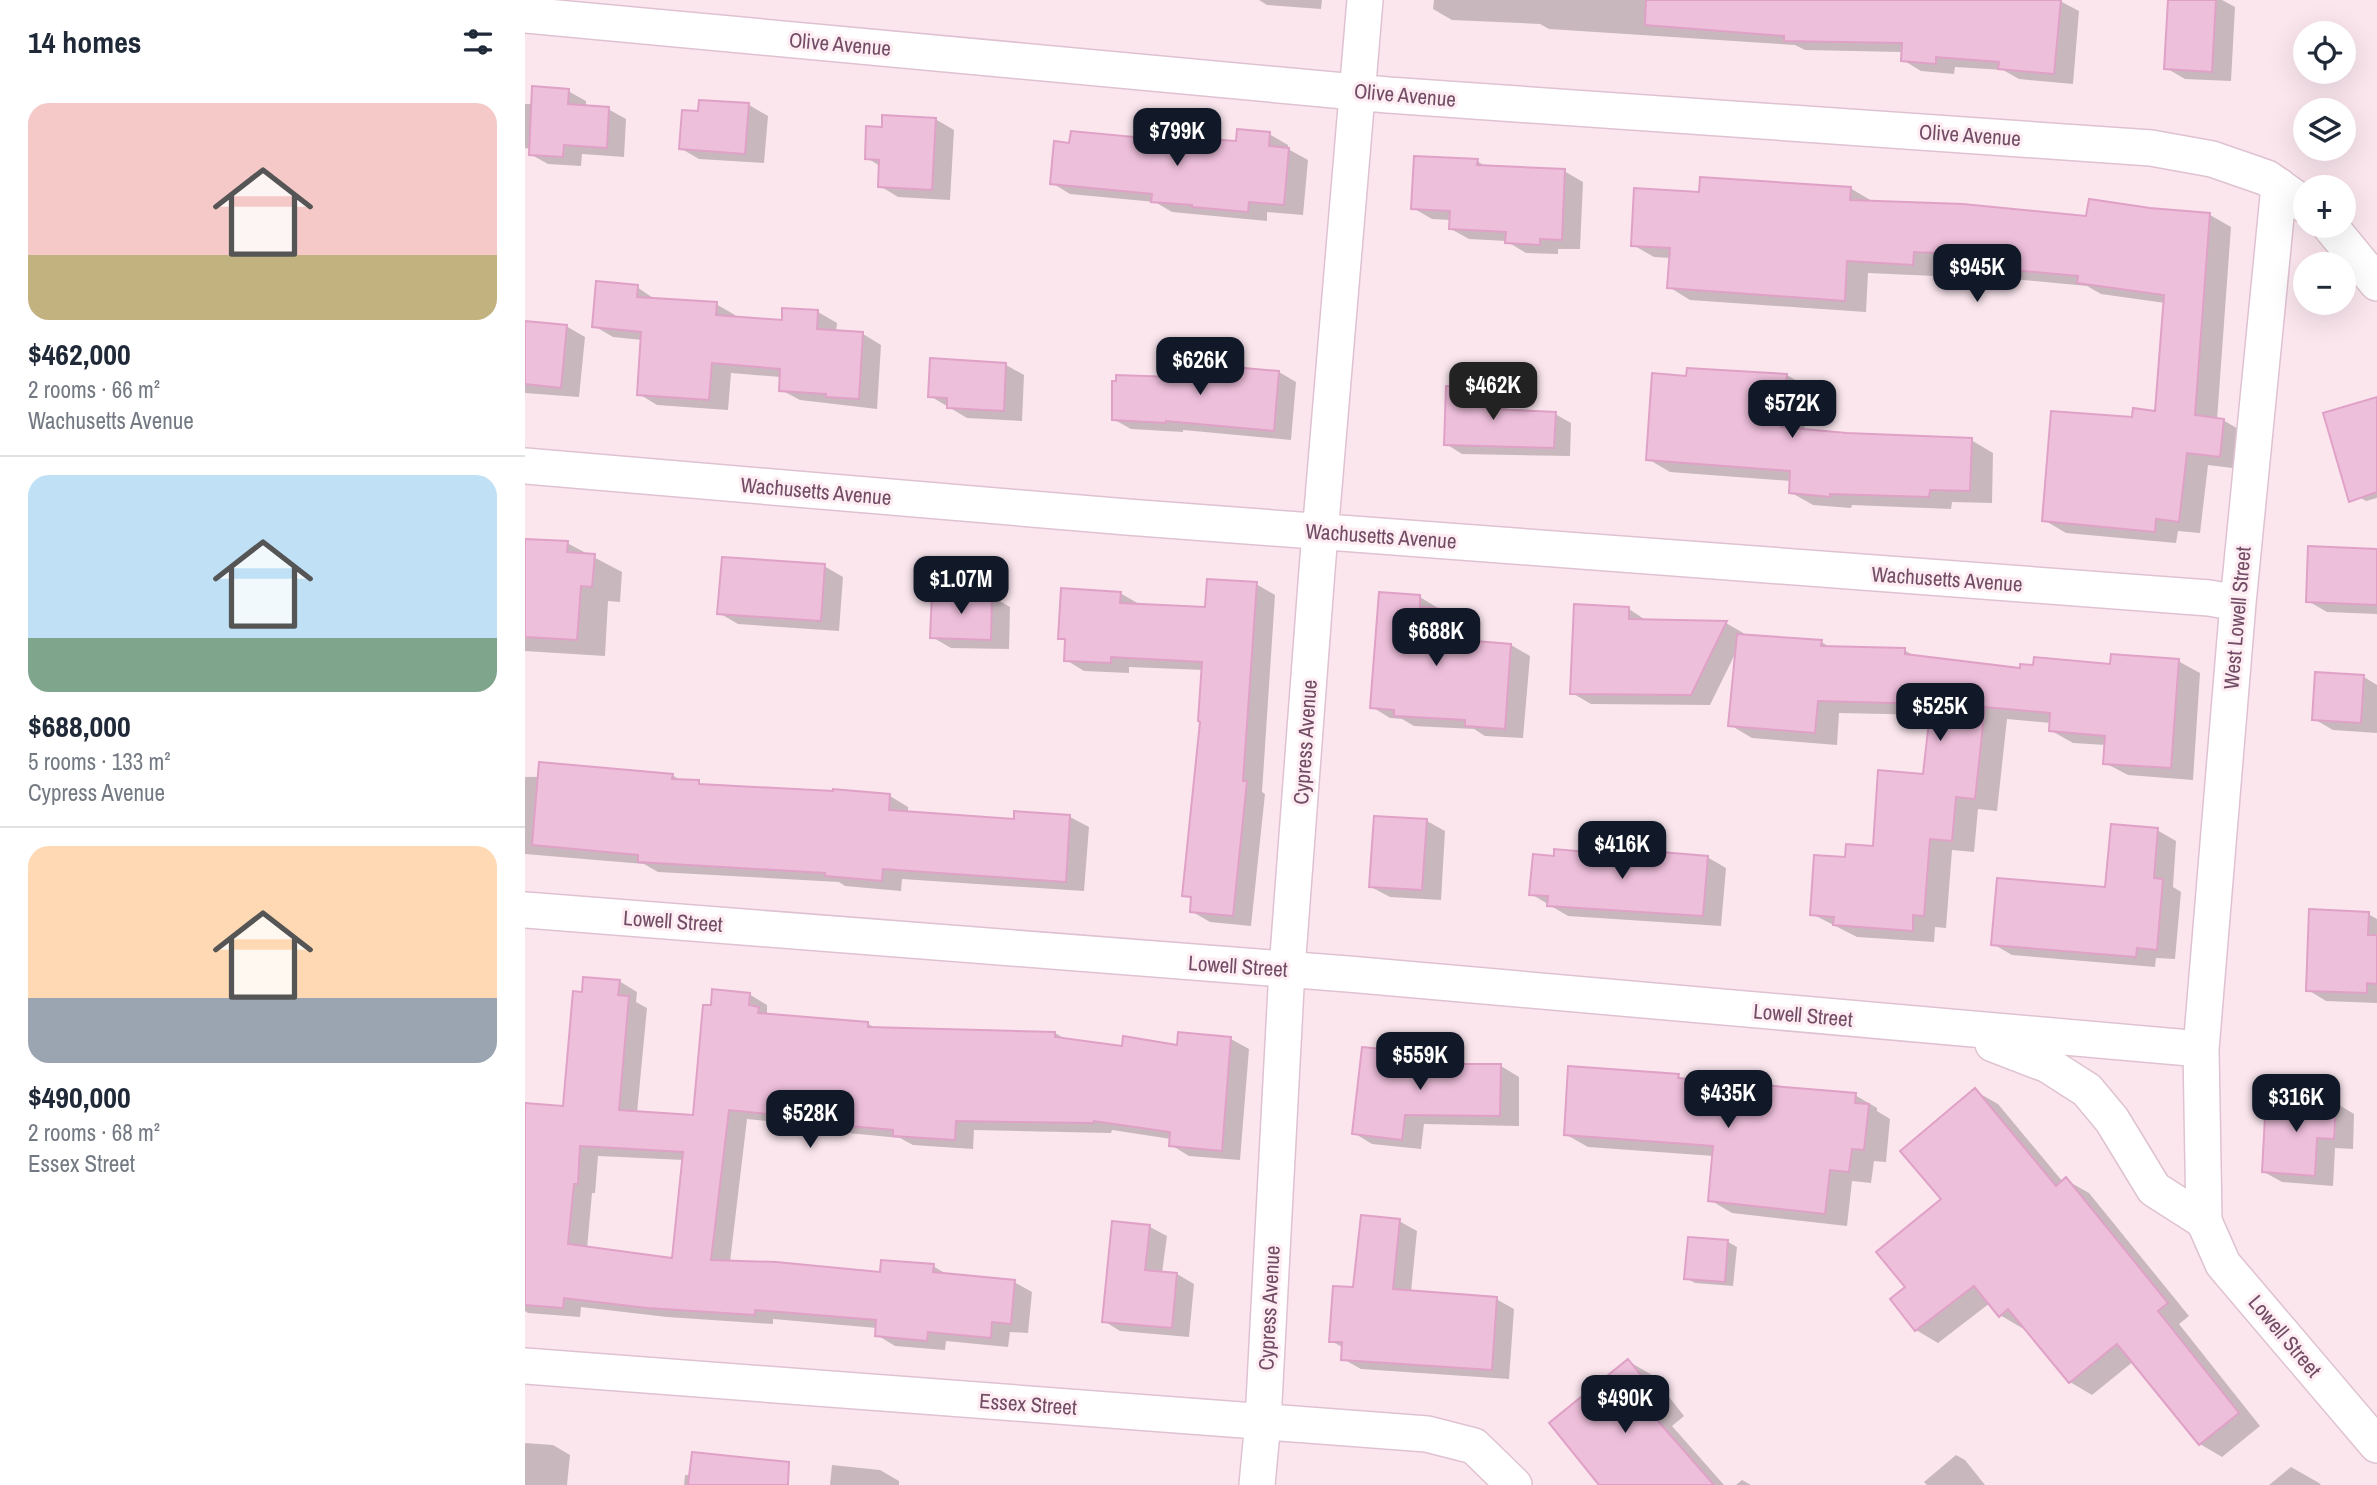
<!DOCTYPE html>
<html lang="en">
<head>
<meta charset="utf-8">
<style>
  body { margin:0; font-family:"Archivo Narrow",sans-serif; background:#f2f2f3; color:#1f2937; height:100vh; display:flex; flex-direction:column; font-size:26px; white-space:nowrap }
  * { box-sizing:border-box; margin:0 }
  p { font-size:23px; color:#747a83 }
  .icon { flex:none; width:38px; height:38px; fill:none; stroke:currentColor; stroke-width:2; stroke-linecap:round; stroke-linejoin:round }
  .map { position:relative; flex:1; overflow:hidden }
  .panel { display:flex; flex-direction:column; background:#fff; width:525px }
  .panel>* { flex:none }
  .fabs { position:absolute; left:1768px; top:21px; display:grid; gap:14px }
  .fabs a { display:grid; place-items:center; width:63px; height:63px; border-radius:50%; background:#fff; box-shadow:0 7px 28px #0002; font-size:35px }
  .price { position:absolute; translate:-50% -60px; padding:0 16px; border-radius:14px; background:#111827; color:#fff; font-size:23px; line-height:46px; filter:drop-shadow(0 2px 4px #0008) }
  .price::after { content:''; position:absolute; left:50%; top:42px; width:21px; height:16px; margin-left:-10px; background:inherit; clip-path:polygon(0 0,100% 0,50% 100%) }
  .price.active { background:#222; color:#fff }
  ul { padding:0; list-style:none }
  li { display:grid; align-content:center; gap:14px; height:371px; padding:0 28px }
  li+li { border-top:2px solid #e0e1e3 }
  li span { display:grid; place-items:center; height:217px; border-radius:21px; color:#555 }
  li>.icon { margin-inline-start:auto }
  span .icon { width:126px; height:126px; fill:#fffc; stroke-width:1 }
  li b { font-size:30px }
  h2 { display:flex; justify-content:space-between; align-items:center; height:84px; padding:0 28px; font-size:30px }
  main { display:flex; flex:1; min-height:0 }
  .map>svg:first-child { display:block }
  .shadow { fill:#0003; fill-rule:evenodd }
  .building { fill:#eebfdb; stroke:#e0a1c7; stroke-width:2; fill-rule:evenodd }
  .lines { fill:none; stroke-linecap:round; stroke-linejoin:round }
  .minor-casing { stroke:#dfc2d1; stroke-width:38 }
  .minor { stroke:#fff; stroke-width:35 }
  .labels { text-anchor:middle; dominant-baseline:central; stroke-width:6; stroke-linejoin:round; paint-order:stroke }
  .street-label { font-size:21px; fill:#724c64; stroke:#feecf3 }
</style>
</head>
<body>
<main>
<section class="panel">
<h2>14 homes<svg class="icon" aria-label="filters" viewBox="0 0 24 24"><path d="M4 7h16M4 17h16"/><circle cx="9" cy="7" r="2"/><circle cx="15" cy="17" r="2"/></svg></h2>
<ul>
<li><span style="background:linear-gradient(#f6c9c9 70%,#c2b280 0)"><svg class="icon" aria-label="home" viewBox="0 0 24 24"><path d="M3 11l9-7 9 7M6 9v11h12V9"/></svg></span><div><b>$462,000</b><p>2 rooms · 66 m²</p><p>Wachusetts Avenue</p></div></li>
<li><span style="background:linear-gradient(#bfe0f5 75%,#7fa58c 0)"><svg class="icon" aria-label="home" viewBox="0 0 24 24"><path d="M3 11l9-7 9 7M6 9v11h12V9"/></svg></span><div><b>$688,000</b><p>5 rooms · 133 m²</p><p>Cypress Avenue</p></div></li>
<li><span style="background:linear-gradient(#ffd9b3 70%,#9aa5b1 0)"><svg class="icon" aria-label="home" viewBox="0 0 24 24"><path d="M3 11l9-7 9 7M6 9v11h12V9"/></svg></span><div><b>$490,000</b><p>2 rooms · 68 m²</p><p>Essex Street</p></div></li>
</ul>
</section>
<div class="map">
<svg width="1852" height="1485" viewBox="0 0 1852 1485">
  <rect width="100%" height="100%" fill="#fbe6ee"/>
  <path class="shadow" d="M 734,0 L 797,0 L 796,9 L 742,5 Z
    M 909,0 L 1533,0 L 1554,11 L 1548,84 L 1494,79 L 1478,70 L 1430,67 L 1429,74 L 1396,71 L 1378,60 L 1378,52 L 1280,50 L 1270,45 L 1024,29 L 1015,24 L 927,20 L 908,9 Z
    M 1645,0 L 1697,0 L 1710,7 L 1706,81 L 1660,79 L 1641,68 Z
    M 43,91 L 61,101 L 61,107 L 83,109 L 101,119 L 99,157 L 57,154 L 56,166 L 23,164 L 5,154 L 6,149 L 0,148 L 0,104 L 8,104 Z
    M 175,101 L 224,105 L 243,116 L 239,163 L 174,159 L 155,148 L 174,113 Z
    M 410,119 L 429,130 L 425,200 L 373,197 L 355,186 L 355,166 L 342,158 L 358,128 Z
    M 744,134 L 763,145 L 763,149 L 783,160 L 778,215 L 742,212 L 742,221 L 647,212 L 630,202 L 545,194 L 527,183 L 546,145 L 632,141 L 713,143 Z
    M 952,161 L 963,168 L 1039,171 L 1058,182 L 1055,249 L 1033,249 L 1033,254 L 1001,253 L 981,241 L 944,239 L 926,229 L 926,220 L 907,219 L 888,208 Z
    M 1325,188 L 1347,201 L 1563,218 L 1625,210 L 1685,215 L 1706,227 L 1692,420 L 1698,420 L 1720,433 L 1716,469 L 1683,465 L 1675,533 L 1653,531 L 1651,543 L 1541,533 L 1519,520 L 1608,419 L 1632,413 L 1640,303 L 1576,294 L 1562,286 L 1478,278 L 1456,265 L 1411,264 L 1410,276 L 1343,273 L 1341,312 L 1165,300 L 1144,287 L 1146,258 L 1129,257 L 1108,245 L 1176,193 Z
    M 112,287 L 131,300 L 191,304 L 210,315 L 210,318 L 258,321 L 293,312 L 312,323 L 311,332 L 338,334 L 356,345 L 352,409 L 275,400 L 256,390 L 256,377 L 206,373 L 203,410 L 132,405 L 114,394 L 117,340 L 88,337 L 69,326 Z
    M 0,323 L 41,326 L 60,337 L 54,397 L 0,393 Z
    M 481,365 L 499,375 L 497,421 L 442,418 L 405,396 Z
    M 754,372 L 771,382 L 766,440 L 658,430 L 658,432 L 606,429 L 588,419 L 652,379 Z
    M 1262,375 L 1284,388 L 1279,431 L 1446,440 L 1468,453 L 1467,503 L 1427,502 L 1426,509 L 1327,505 L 1326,508 L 1288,505 L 1265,492 L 1266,481 L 1145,472 L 1123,459 L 1163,378 Z
    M 967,389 L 983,398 L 982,411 L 1030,414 L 1046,423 L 1045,456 L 937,454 L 921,444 Z
    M 1852,399 L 1852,498 L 1841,501 L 1822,490 Z
    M 0,540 L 42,543 L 97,572 L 95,602 L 83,601 L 80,656 L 0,651 Z
    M 1852,551 L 1852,614 L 1802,612 L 1783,601 Z
    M 299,566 L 318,577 L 314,631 L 213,624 L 194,613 Z
    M 731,584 L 750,595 L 737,792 L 740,794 L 726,926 L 685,922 L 666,911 L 668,900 L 659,895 L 677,722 L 678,670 L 604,667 L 604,673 L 559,671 L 541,660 L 541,641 L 535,638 L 595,593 L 614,604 L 682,609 Z
    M 466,596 L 485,607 L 484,649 L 426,648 L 407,637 Z
    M 895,597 L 934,621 L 933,642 L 986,645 L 1005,656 L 998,738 L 960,736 L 949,729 L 889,726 L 877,719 L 865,718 L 847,707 Z
    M 1104,609 L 1122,621 L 1201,623 L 1220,634 L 1219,636 L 1296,642 L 1307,648 L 1379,650 L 1393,658 L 1496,669 L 1653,661 L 1675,673 L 1668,780 L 1603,775 L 1580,763 L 1581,745 L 1548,743 L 1525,730 L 1526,723 L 1482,719 L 1472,811 L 1453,809 L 1449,852 L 1427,850 L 1421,928 L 1410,927 L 1409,942 L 1332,937 L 1287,914 L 1322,859 L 1350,848 L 1399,775 L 1406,715 L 1314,713 L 1312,745 L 1227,738 L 1205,725 L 1212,650 L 1185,705 L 1066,704 L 1047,693 Z
    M 1839,677 L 1852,685 L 1852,733 L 1808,730 L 1789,719 Z
    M 147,775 L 157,781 L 173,782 L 179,786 L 365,796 L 383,807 L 383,813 L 490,821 L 491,813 L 545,817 L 564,827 L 559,891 L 377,879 L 376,891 L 320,886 L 314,882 L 133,872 L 119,864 L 0,854 L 0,777 Z
    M 902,821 L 920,831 L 916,900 L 865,897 L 846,887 Z
    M 1632,830 L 1651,841 L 1648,887 L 1656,892 L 1650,959 L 1631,958 L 1630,967 L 1487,955 L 1468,944 L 1582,889 Z
    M 1077,854 L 1182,857 L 1201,868 L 1196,926 L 1043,916 L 1006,894 L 1031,858 Z
    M 1843,914 L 1852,919 L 1852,1003 L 1801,1001 L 1783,990 Z
    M 94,981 L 112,992 L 111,1002 L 122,1008 L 112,1113 L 170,1116 L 188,1007 L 224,994 L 242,1005 L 242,1013 L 247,1016 L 343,1024 L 353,1029 L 530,1033 L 542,1040 L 598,1048 L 654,1047 L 706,1039 L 724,1049 L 715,1160 L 664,1156 L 646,1145 L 646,1139 L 587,1130 L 586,1133 L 449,1130 L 448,1149 L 388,1145 L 375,1138 L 302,1131 L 293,1126 L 222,1119 L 205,1262 L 357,1274 L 408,1266 L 423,1275 L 489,1282 L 507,1292 L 503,1333 L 485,1332 L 483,1347 L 421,1341 L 420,1350 L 370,1346 L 352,1335 L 352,1328 L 248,1319 L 248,1324 L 142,1317 L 56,1307 L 55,1317 L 3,1313 L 0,1311 L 0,1105 L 39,1108 L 58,994 ZM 73,1156 L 159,1160 L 149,1260 L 62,1249 L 67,1193 L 70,1193 Z
    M 887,1054 L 906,1065 L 976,1066 L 994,1077 L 994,1126 L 899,1124 L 896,1149 L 847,1144 L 829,1133 Z
    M 1153,1076 L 1162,1081 L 1330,1095 L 1352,1108 L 1352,1111 L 1365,1119 L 1361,1162 L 1349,1161 L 1346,1183 L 1327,1181 L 1322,1226 L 1207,1213 L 1185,1200 L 1189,1156 L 1063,1147 L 1040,1134 Z
    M 1450,1091 L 1473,1104 L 1538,1182 L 1541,1180 L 1564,1193 L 1664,1316 L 1654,1324 L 1735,1426 L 1697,1457 L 1675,1444 L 1609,1361 L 1567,1395 L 1545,1382 L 1500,1326 L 1497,1328 L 1475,1315 L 1465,1303 L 1413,1343 L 1391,1330 L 1383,1287 L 1418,1200 Z
    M 1811,1103 L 1829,1114 L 1828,1149 L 1810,1148 L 1808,1186 L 1757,1182 L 1739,1172 Z
    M 874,1221 L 892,1231 L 886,1292 L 971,1299 L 989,1309 L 984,1379 L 836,1369 L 818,1359 L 819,1348 L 806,1341 L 830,1289 Z
    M 625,1227 L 642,1236 L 637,1273 L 652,1274 L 669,1284 L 664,1337 L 595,1331 L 579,1321 Z
    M 1165,1239 L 1203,1242 L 1212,1247 L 1208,1286 L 1170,1283 L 1161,1278 Z
    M 1103,1361 L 1127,1375 L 1159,1416 L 1147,1426 L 1199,1485 L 1091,1485 Z
    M 0,1443 L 28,1445 L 45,1455 L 42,1485 L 0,1485 Z
    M 1431,1455 L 1440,1460 L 1460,1485 L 1402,1485 L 1399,1482 Z
    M 307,1465 L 355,1470 L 374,1481 L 374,1485 L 305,1485 Z
    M 1766,1467 L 1794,1483 L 1796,1485 L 1744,1485 Z
    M 160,1475 L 166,1475 L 230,1485 L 159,1485 Z
    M 1217,1480 L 1226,1485 L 1211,1485 Z"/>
  <path class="building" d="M 1121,0 L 1536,0 L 1529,74 L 1473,69 L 1474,62 L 1411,57 L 1411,64 L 1376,61 L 1377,43 L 1259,41 L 1259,36 L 1120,25 Z
    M 1643,0 L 1691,0 L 1687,72 L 1639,69 Z
    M 7,86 L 44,89 L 43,104 L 84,107 L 82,148 L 39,145 L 38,157 L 4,155 Z
    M 174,100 L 224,103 L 220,154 L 154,149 L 157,110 L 173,111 Z
    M 357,115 L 411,118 L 407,190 L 353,187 L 354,160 L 340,159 L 341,126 L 357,127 Z
    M 712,129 L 745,132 L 744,146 L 764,148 L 759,205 L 724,202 L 723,212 L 667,207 L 667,205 L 626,202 L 627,194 L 525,184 L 529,141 L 544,143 L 546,131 L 630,139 L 630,136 L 711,141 Z
    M 889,156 L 953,159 L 952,165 L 1040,169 L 1037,240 L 1015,239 L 1015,245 L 980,243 L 981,232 L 924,229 L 925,211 L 886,209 Z
    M 1175,177 L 1326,187 L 1325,200 L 1438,204 L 1561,216 L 1564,199 L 1625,208 L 1685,213 L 1670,415 L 1699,419 L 1695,457 L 1662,453 L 1654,522 L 1631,519 L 1630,532 L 1517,521 L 1526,411 L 1607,417 L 1608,408 L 1630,411 L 1639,295 L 1552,283 L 1553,276 L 1455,267 L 1456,255 L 1389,252 L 1388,265 L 1322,261 L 1320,301 L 1142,288 L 1145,248 L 1106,246 L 1109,188 L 1174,192 Z
    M 71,281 L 113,285 L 112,297 L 192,302 L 191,315 L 257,320 L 257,308 L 293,310 L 292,329 L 338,332 L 334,399 L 301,397 L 301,394 L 254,391 L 255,369 L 187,363 L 184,400 L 112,395 L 116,332 L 67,327 Z
    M 0,321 L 42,325 L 36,388 L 0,384 Z
    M 405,358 L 481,363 L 479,411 L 422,408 L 422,398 L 403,397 Z
    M 652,362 L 754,371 L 749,431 L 641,421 L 641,423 L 587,420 L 587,381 L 591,381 L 591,375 L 650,377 Z
    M 1162,368 L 1262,374 L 1256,427 L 1322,433 L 1447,438 L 1445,491 L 1405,490 L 1404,497 L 1305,494 L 1305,497 L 1264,493 L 1265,471 L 1121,460 L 1127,373 L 1161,376 Z
    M 921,386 L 967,387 L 967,409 L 1031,412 L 1029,448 L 919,445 Z
    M 1852,397 L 1852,492 L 1824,502 L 1798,413 Z
    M 0,539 L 43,541 L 42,552 L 70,554 L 67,587 L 56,586 L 52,640 L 0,637 Z
    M 1783,546 L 1852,549 L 1852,605 L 1781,602 Z
    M 197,557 L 300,564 L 296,621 L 192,614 Z
    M 682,579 L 732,582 L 718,781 L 722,781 L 708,916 L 665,912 L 666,897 L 657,896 L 675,722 L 673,721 L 677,662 L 586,657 L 586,663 L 539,661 L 540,639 L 533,639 L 536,588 L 596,592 L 595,603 L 680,607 Z
    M 407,592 L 467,594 L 466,640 L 405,638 Z
    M 854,592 L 895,595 L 895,607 L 916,609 L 914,638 L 986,644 L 980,729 L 940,726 L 940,720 L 869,716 L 869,710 L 845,708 Z
    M 1049,604 L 1104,607 L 1104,619 L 1202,621 L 1166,695 L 1045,694 Z
    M 1212,634 L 1297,640 L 1296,646 L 1380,648 L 1380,654 L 1495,668 L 1495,664 L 1508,665 L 1509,657 L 1585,664 L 1586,654 L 1654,659 L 1646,768 L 1578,764 L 1580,736 L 1524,731 L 1525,713 L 1460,707 L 1450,799 L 1431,797 L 1427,841 L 1405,839 L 1399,916 L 1388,915 L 1388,931 L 1308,925 L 1309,917 L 1285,915 L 1289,855 L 1320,857 L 1321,844 L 1348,846 L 1353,770 L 1398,774 L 1406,704 L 1293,701 L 1290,733 L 1203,726 Z
    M 1790,672 L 1839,675 L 1836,723 L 1787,720 Z
    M 14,762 L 148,774 L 147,779 L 174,780 L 174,784 L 308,791 L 308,789 L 365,794 L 364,810 L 489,819 L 489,811 L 545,815 L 541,882 L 358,869 L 357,881 L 300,876 L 300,873 L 113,862 L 113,855 L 7,845 Z
    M 849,816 L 902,819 L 897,890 L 844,887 Z
    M 1586,824 L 1633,828 L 1629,878 L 1638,879 L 1632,950 L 1612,948 L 1611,957 L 1466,945 L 1472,878 L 1580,887 Z
    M 1076,847 L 1183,856 L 1178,916 L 1022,906 L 1023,896 L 1004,895 L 1008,854 L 1029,856 L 1029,849 L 1075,853 Z
    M 1784,909 L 1844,912 L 1843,935 L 1852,935 L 1852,984 L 1842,983 L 1842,993 L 1781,991 Z
    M 58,977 L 95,980 L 93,995 L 104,996 L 94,1110 L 168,1115 L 178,1005 L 186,1005 L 187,989 L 225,993 L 224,1005 L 234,1007 L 233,1013 L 343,1022 L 343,1027 L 530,1032 L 530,1037 L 597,1046 L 598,1036 L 652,1045 L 653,1032 L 706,1037 L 697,1151 L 644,1146 L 645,1132 L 569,1121 L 568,1123 L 431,1121 L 430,1140 L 368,1136 L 368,1130 L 282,1122 L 282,1118 L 204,1110 L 186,1260 L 251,1262 L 355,1272 L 356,1260 L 409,1264 L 408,1272 L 490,1280 L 486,1324 L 467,1322 L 466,1338 L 403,1332 L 402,1341 L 350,1336 L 351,1320 L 230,1310 L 230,1315 L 122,1308 L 39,1298 L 38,1308 L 0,1305 L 0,1103 L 38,1106 L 48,991 L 57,992 ZM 55,1146 L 158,1152 L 147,1258 L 43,1244 L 49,1184 L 53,1184 Z
    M 837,1047 L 887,1052 L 886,1064 L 976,1064 L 975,1116 L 880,1115 L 877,1140 L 827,1134 Z
    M 1043,1066 L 1154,1074 L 1153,1078 L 1331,1093 L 1330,1103 L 1344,1104 L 1339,1150 L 1327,1149 L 1324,1172 L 1305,1170 L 1300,1214 L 1183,1201 L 1188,1146 L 1039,1135 Z
    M 1450,1088 L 1531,1186 L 1541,1177 L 1643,1303 L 1633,1311 L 1714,1413 L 1674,1445 L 1592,1344 L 1544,1383 L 1483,1309 L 1474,1317 L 1449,1286 L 1390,1331 L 1365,1299 L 1380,1287 L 1351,1252 L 1416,1199 L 1375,1151 Z
    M 1741,1098 L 1811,1101 L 1809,1139 L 1792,1138 L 1790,1176 L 1737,1172 Z
    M 836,1215 L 875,1219 L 868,1289 L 972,1297 L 967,1370 L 816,1360 L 817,1342 L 804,1342 L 808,1286 L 828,1287 Z
    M 587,1221 L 625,1225 L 620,1270 L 652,1273 L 647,1328 L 577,1322 Z
    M 1163,1237 L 1203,1240 L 1200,1282 L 1159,1279 Z
    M 1103,1359 L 1137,1402 L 1125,1412 L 1189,1485 L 1074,1485 L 1024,1423 Z
    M 167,1452 L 264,1462 L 263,1485 L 163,1485 Z"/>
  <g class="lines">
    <g class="minor-casing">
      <path id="minor" d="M 0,15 L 863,95 L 1626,148 L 1687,159 L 1742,178 L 1780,205
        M 1805,226 L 1852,283
        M 0,466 L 602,517 L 1684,598 L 1713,603
        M 0,910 L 823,974 L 1676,1049 L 1679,1221 L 1698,1264 L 1852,1445
        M 1468,1044 L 1523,1065 L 1562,1090 L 1587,1120 L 1629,1189 L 1679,1221
        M 1676,1049 L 1713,603 L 1754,186
        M 0,1366 L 902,1434 L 949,1446 L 989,1485
        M 732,1485 L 738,1421 L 762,969 L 792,570 L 840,0"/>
    </g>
    <use href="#minor" class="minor"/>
  </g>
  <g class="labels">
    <g class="street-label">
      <text transform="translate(315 44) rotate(5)">Olive Avenue</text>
      <text transform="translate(880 95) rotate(5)">Olive Avenue</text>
      <text transform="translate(1445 135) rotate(4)">Olive Avenue</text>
      <text transform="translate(291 491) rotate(5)">Wachusetts Avenue</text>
      <text transform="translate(856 536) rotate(4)">Wachusetts Avenue</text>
      <text transform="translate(1422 579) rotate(4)">Wachusetts Avenue</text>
      <text transform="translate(1712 618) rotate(-85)">West Lowell Street</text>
      <text transform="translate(780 742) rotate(-86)">Cypress Avenue</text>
      <text transform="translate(148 921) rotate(4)">Lowell Street</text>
      <text transform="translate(713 966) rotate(4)">Lowell Street</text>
      <text transform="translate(1278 1015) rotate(5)">Lowell Street</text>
      <text transform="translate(744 1308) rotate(-87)">Cypress Avenue</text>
      <text transform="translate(1760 1336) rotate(50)">Lowell Street</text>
      <text transform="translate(503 1404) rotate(4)">Essex Street</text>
    </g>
  </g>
</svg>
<div class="fabs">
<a><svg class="icon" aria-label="locate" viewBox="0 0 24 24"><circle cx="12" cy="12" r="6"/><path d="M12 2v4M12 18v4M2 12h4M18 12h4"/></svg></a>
<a><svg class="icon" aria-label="layers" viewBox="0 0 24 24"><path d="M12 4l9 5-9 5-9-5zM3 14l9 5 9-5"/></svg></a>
<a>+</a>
<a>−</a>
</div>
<b class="price" style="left:652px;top:168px">$799K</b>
<b class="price" style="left:1452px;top:304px">$945K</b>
<b class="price" style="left:675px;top:397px">$626K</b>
<b class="price active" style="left:968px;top:422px">$462K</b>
<b class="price" style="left:1267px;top:440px">$572K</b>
<b class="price" style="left:436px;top:616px">$1.07M</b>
<b class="price" style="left:911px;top:668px">$688K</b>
<b class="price" style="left:1415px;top:743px">$525K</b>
<b class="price" style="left:1097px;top:881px">$416K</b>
<b class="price" style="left:895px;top:1092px">$559K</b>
<b class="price" style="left:1203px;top:1130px">$435K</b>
<b class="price" style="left:1771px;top:1134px">$316K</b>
<b class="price" style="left:285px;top:1150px">$528K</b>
<b class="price" style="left:1100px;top:1435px">$490K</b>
</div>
</main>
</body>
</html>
